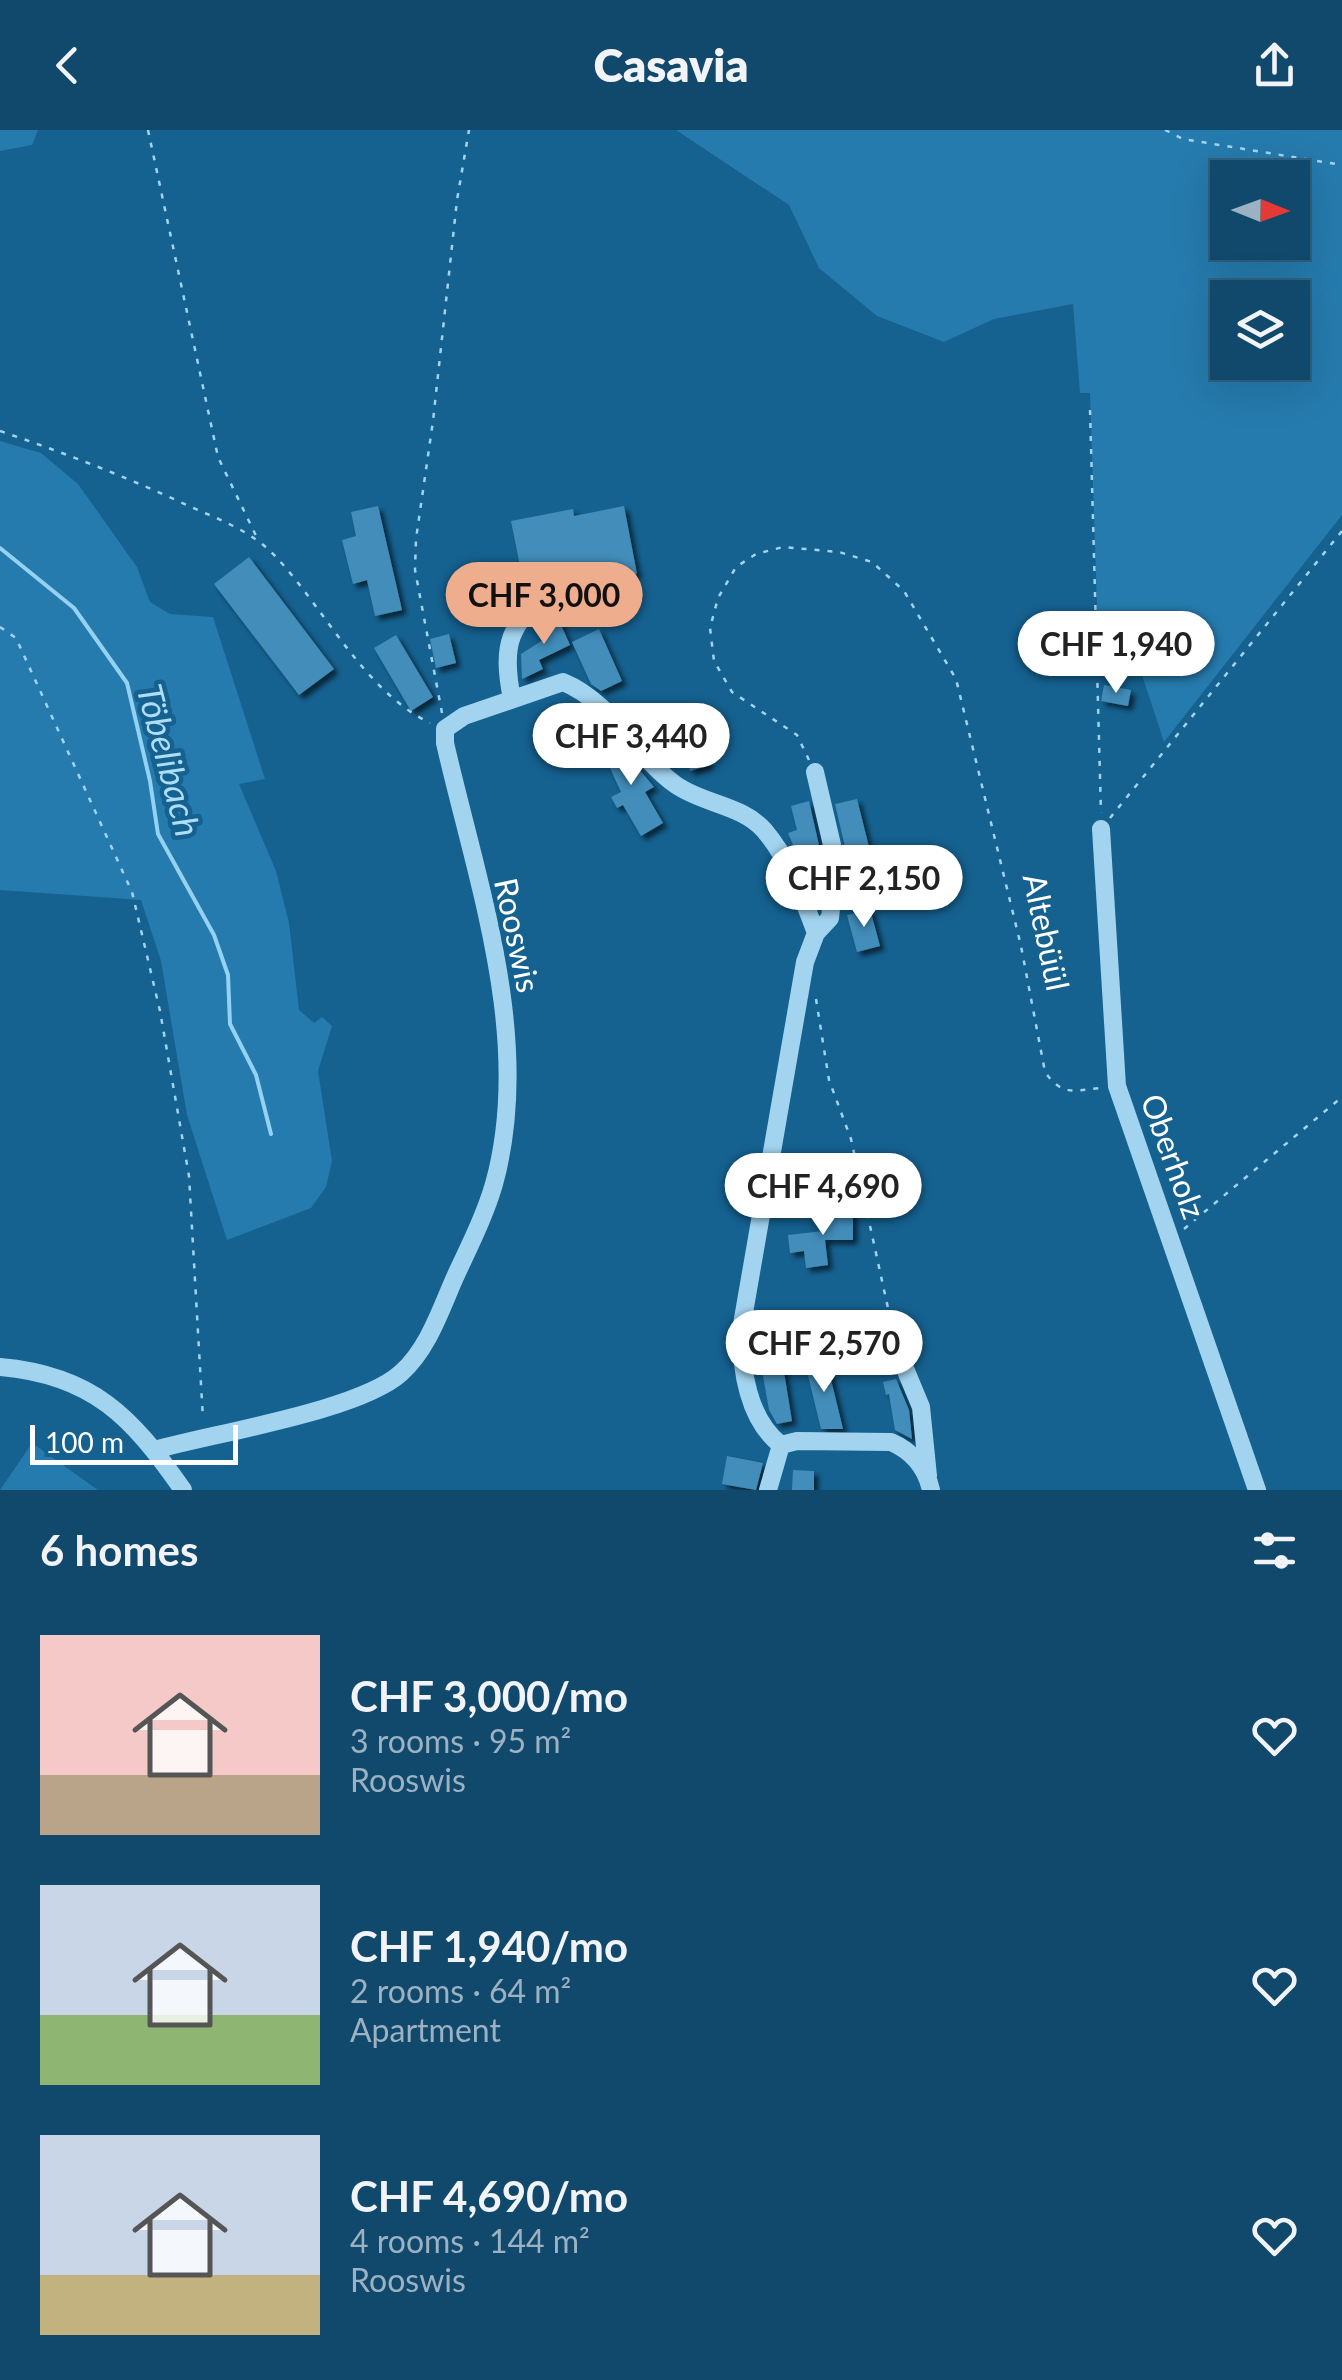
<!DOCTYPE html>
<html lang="en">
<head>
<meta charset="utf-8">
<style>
  body { margin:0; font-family:Lato,sans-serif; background:#195072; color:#f1f3f6; height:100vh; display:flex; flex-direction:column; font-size:38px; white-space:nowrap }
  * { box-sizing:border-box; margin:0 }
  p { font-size:32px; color:#9cb2c2 }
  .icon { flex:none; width:55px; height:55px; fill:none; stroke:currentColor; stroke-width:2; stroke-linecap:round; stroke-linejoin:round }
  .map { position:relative; height:1360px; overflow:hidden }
  .side { display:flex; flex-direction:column; background:#10496c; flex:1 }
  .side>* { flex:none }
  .needle { width:65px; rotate:91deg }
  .fabs { position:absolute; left:1210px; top:30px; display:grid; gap:20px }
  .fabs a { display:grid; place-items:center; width:100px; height:100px; border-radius:0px; background:#10496c; box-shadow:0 10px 40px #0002,0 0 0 2px #30617f; font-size:50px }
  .scale { position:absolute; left:30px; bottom:25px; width:208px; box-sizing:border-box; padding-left:10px; border:5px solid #fff; border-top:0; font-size:28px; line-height:35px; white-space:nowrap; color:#fff; -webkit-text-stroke:8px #156190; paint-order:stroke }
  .price { position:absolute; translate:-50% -85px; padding:0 22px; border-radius:35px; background:#fff; color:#222; font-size:32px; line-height:65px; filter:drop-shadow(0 2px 5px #0008) }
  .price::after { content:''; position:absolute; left:50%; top:60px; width:30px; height:22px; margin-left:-15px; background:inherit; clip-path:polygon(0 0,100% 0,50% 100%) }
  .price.on { background:#eead8d; color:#111 }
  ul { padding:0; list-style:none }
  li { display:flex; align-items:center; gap:30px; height:250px; padding:0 40px }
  li span { display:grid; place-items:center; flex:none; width:280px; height:200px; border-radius:0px; color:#555 }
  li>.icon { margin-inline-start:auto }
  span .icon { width:120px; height:120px; fill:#fffc; stroke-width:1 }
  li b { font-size:42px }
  h2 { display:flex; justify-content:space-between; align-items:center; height:120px; padding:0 40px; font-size:42px }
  header { display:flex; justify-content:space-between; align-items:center; height:130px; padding:0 40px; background:#10496c; font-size:45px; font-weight:800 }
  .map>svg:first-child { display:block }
  .green { fill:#257bad; fill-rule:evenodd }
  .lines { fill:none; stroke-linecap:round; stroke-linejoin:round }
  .stream { stroke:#94d1f3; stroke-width:4 }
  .building { fill:#438dba; filter:url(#shadow) }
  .path { stroke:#a2d4f0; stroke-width:2.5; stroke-dasharray:5 8; stroke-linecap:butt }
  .minor { stroke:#a2d4f0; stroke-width:18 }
  .labels { text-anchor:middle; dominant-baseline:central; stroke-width:9; stroke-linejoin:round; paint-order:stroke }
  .street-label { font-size:32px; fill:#fff; stroke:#156190 }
  .water-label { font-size:35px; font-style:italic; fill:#aeddf7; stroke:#156190 }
</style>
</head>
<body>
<header><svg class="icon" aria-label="back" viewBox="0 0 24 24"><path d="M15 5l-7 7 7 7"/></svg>Casavia<svg class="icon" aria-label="share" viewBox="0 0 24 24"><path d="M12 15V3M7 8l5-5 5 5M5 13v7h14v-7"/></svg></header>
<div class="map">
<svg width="1342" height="1360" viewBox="0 0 1342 1360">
  <defs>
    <filter id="shadow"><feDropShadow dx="4.5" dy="4.5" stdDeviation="2.5" flood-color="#0009"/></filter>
  </defs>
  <rect width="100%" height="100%" fill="#156190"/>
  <path class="green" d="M 0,0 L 38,0 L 32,15 L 0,21 Z
    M 676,0 L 1342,0 L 1342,385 L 1164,612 L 1138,533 L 1099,537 L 1090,263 L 1080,263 L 1073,174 L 994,189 L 944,212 L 877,186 L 819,138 L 789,75 ZM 1228,48 L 1292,48 L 1292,112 L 1228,112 ZM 1228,168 L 1292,168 L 1292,232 L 1228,232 Z
    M 0,311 L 41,323 L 78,354 L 137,437 L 150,472 L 170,484 L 213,487 L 265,649 L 239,654 L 276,741 L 289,793 L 299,880 L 314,893 L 322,887 L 332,896 L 318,941 L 332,1031 L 326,1057 L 311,1078 L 227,1110 L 187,985 L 161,831 L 141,770 L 0,760 Z
    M 32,1313 L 98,1360 L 0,1360 Z"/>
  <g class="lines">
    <path class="stream" d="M 0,418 L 74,478 L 127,553 L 150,651 L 158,704 L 214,805 L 228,845 L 230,894 L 256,945 L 271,1004"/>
  </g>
  <path class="building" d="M 378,376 L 402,480 L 375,486 L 367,450 L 353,454 L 342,410 L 356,406 L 351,382 Z
    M 624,376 L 637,444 L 587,453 L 592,478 L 570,483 L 565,458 L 568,446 L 560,433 L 521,441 L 511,391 L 573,379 L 574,386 Z
    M 249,427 L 334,539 L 299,565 L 214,454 Z
    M 558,488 L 570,515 L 539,530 L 543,539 L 522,549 L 521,524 L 543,510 L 537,497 Z
    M 599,499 L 622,551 L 601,561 L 591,554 L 572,512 Z
    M 449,504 L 456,533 L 436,538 L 430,509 Z
    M 396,505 L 433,567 L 411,581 L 374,518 Z
    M 1104,555 L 1131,560 L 1128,576 L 1101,571 Z
    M 612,607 L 654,657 L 645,662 L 663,693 L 641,706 L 623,675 L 617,678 L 611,667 L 621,662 L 599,614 Z
    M 704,618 L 709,635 L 690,641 L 686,624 Z
    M 857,669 L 871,725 L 848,730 L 835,674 Z
    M 809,671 L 823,733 L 823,740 L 806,745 L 788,703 L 797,700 L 791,676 Z
    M 870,779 L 880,816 L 857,822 L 847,785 Z
    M 824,1081 L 853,1081 L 853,1110 L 825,1110 L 828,1135 L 806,1138 L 804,1121 L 790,1123 L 788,1105 L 823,1101 L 824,1105 Z
    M 853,1182 L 857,1199 L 830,1206 L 826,1189 Z
    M 826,1229 L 843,1299 L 821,1299 L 805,1233 Z
    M 783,1236 L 792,1291 L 777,1294 L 769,1280 L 762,1240 Z
    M 896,1249 L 909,1280 L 912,1309 L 895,1300 L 889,1264 L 886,1265 L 883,1252 Z
    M 727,1326 L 763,1333 L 756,1360 L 722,1354 Z
    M 793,1340 L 814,1341 L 814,1360 L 792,1360 Z"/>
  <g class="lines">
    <path class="path" d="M 148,0 L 218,327 L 259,412
      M 1165,0 L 1183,9 L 1342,35
      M 1090,280 L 1101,683
      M 0,301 C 65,323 129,348 191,377 C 221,390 253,402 276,427 C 325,479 364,561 430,593
      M 0,497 L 16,508 L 132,762 L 160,881 L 189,1046 L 203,1289
      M 442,583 L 415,440 L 416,409 L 433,291 L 457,70 L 469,0
      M 809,630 L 797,605 L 732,562 L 714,531 L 710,498 L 718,468 L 736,437 L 756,424 L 783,417 L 839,422 L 872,432 L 904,461 L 956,549 L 1021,816 L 1045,942 C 1062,966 1073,961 1100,958
      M 1110,688 L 1342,401
      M 816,869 L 829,950 L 851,1009 L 893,1201
      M 1184,1099 L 1342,967"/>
    <path class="minor" d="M 512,569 C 499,504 515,495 556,449
      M 1101,699 L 1117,956 L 1257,1360
      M 896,1217 L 921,1277 L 928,1346
      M 0,1237 C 93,1245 132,1287 183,1360
      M 781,1315 C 748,1290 741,1239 741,1200 L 805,832 L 816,803 L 830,788 L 836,732 L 815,642
      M 781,1315 L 797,1311 L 891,1312 C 912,1321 926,1338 931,1360
      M 155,1320 C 214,1303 359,1281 401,1243 C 429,1218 441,1178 456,1145 C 470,1115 485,1085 494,1054 C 534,910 477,753 445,613 L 445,599 L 464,586 L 563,552 C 612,572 634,625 676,655 C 703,674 742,675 764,700 C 789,729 803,768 816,803
      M 768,1360 L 781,1315"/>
  </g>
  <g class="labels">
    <g class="street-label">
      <text transform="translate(1047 802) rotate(78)">Altebüül</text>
      <text transform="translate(518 805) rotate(78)">Rooswis</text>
      <text transform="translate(1174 1026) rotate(70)">Oberholz</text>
    </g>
    <g class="water-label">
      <text transform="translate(170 630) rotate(75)">Töbelibach</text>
    </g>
  </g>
</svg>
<div class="fabs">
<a><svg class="needle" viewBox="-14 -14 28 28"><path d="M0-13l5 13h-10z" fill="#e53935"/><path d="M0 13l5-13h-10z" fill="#9cb2c2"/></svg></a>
<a><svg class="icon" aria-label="layers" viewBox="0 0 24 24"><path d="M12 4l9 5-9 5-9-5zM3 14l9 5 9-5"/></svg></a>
</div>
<div class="scale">100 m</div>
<b class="price on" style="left:544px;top:517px">CHF 3,000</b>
<b class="price" style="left:1116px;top:566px">CHF 1,940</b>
<b class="price" style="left:631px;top:658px">CHF 3,440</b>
<b class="price" style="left:864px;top:800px">CHF 2,150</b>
<b class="price" style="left:823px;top:1108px">CHF 4,690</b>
<b class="price" style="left:824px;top:1265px">CHF 2,570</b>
</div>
<section class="side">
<h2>6 homes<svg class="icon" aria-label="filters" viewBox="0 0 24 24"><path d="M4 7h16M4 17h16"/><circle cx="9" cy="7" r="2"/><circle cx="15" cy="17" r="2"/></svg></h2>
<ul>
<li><span style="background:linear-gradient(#f6c9c9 70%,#b9a48a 0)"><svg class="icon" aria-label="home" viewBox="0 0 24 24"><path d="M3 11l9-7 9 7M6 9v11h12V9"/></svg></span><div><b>CHF 3,000/mo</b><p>3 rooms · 95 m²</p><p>Rooswis</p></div><svg class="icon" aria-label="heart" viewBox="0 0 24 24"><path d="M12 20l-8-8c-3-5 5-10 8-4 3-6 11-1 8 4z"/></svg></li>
<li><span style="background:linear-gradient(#c9d6e8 65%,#8fb573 0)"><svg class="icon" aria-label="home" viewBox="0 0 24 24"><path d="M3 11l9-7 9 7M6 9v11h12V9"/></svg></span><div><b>CHF 1,940/mo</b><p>2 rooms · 64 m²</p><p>Apartment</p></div><svg class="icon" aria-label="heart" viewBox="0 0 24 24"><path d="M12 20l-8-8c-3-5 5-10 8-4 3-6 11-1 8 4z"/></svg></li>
<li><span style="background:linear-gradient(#c9d6e8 70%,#c2b280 0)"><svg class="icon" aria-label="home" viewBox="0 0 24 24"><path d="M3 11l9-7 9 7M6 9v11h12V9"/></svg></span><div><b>CHF 4,690/mo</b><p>4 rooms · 144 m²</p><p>Rooswis</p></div><svg class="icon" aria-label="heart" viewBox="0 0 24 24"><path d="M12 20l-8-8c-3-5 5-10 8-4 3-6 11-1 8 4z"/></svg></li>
</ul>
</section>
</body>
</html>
